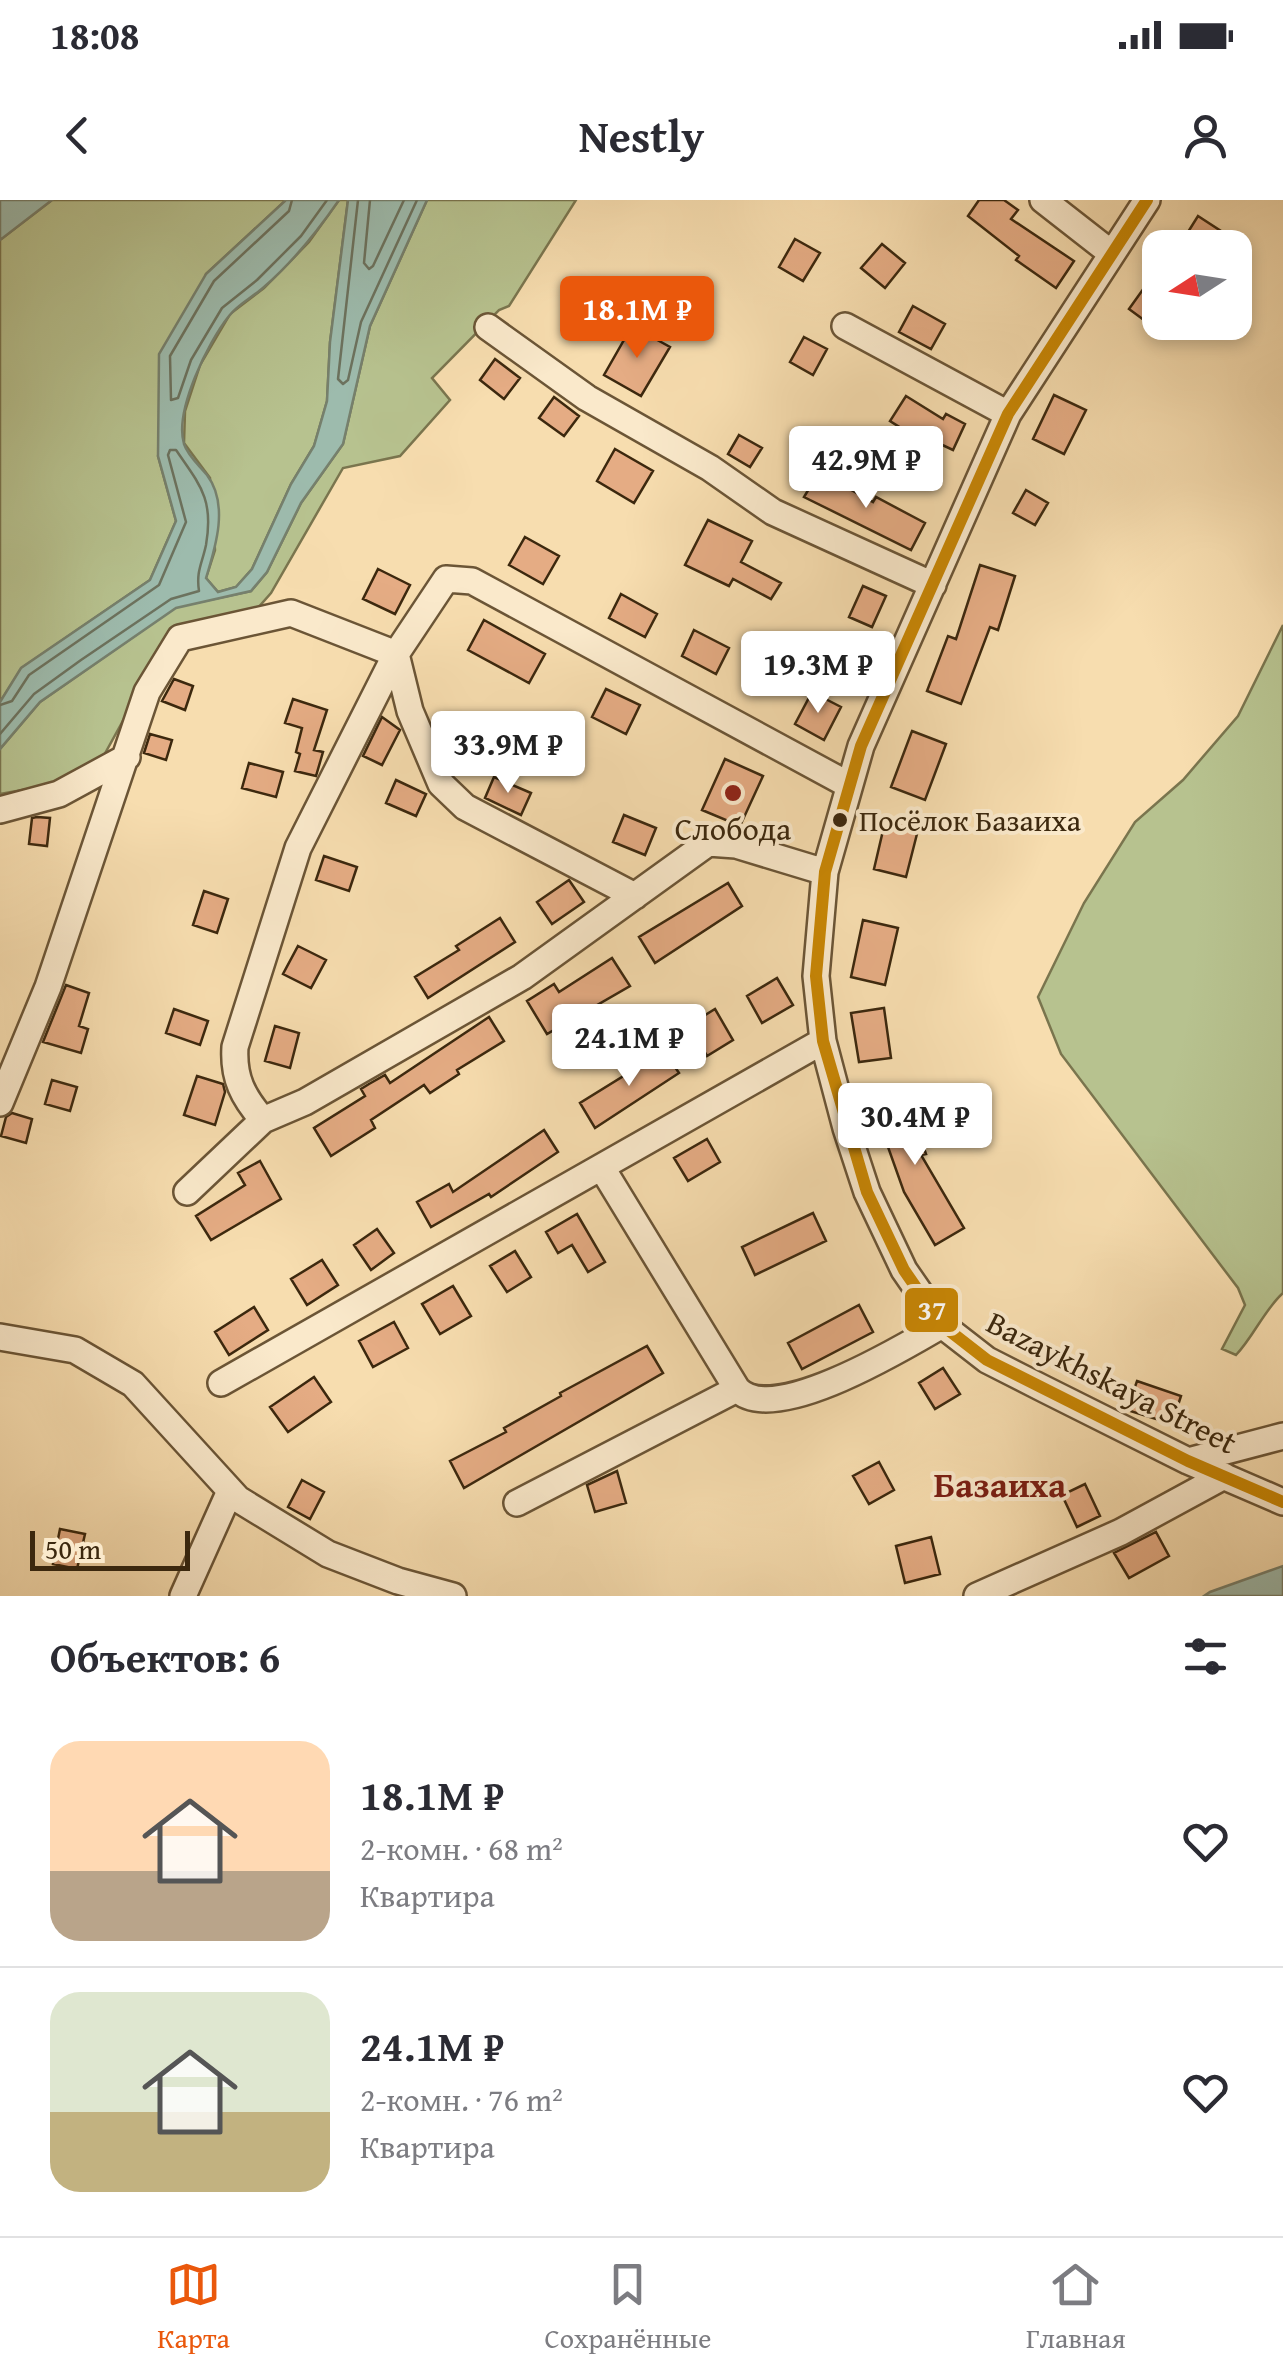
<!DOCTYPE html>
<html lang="ru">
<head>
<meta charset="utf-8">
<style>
  body { margin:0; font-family:"Gentium Book Plus",serif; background:#f2f2f3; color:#2b2b33; height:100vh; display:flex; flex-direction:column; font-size:38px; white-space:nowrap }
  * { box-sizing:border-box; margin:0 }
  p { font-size:32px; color:#7c7c81 }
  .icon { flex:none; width:55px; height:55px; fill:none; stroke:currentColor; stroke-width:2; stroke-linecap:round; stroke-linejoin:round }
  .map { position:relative; height:1396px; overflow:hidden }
  .drawer { display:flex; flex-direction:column; background:#fff; flex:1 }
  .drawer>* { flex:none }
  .needle { width:65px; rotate:258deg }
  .controls { position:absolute; left:1142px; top:30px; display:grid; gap:20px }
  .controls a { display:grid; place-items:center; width:110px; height:110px; border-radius:20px; background:#fff; box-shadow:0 5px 15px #0003; font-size:50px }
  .scale { position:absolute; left:30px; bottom:25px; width:160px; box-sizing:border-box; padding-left:10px; border:5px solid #3c280e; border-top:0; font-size:28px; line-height:35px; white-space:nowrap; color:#3c280e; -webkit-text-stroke:8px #fae9cb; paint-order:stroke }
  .price { position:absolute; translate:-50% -85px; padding:0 22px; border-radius:10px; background:#fff; color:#222; font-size:32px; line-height:65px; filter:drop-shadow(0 2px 5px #0008) }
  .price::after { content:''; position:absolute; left:50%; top:60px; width:30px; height:22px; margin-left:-15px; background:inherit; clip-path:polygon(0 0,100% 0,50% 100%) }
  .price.current { background:#ea580c; color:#fff }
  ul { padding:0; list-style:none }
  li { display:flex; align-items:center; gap:30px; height:250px; padding:0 50px }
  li+li { border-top:2px solid #e1e1e2 }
  li span { display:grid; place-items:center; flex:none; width:280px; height:200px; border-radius:30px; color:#555 }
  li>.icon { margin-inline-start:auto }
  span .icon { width:120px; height:120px; fill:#fffc; stroke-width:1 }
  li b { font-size:42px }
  h2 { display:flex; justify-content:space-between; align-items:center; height:120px; padding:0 50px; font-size:42px }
  .status { display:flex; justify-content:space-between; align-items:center; height:70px; padding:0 50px; background:#fff; direction:ltr }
  .status svg { height:28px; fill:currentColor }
  header { display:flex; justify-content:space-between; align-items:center; height:130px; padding:0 50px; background:#fff; font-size:45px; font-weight:700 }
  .menu { display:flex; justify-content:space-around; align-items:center; height:140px; border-top:2px solid #e1e1e2; background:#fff; font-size:28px; color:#7c7c81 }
  .menu a { display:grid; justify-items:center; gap:5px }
  .menu .current { color:#ea580c }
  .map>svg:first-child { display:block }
  .green { fill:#b7c28f; stroke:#7a754e; stroke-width:2.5 }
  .water { fill:#9dbbad; stroke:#76806d; stroke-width:2.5 }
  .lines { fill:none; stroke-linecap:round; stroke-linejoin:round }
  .shore { stroke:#6c725e; stroke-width:2.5 }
  .building { fill:#e5ac84; stroke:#3c280e; stroke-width:2.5 }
  .minor-casing { stroke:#6b5536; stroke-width:30 }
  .minor { stroke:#fae9cb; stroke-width:25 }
  .bus-1-casing { stroke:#fae9cb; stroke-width:20 }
  .bus-1 { stroke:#c88604; stroke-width:12 }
  .poi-dot { fill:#8f2418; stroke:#fae9cb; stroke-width:4 }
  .bus-dot { fill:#3c280e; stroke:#fae9cb; stroke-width:4 }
  .labels { text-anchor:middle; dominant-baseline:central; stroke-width:8; stroke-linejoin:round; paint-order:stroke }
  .bus-label { font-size:30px; fill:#3c280e; stroke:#fae9cb; text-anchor:start }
  .poi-label { font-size:32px; fill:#3c280e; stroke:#fae9cb }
  .street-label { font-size:32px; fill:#3c280e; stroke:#fae9cb }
  .neighbourhood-label { font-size:35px; font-weight:bold; fill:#7a1f14; stroke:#fae9cb }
  .line-badge { stroke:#fae9cb; stroke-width:4 }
  .badge-label { font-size:28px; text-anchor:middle; font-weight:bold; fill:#fff }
</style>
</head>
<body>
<div class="status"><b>18:08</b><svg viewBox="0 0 49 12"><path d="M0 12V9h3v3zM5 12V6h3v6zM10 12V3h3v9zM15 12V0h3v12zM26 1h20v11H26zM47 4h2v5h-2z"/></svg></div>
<header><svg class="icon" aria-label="back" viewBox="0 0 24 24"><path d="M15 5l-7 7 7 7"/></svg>Nestly<svg class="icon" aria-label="person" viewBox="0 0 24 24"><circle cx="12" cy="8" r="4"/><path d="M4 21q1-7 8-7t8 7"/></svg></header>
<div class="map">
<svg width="1283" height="1396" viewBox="0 0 1283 1396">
  <rect width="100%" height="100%" fill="#f7ddaf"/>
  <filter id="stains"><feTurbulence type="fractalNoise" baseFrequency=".002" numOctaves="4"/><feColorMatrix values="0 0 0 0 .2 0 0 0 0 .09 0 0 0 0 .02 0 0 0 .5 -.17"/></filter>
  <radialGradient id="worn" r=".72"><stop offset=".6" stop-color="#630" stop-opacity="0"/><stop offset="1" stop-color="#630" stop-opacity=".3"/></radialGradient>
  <path class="green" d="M 52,0 L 286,0 L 206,74 L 158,256 L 176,321 L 150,380 L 22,468 L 0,502 L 0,40 Z
    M 339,0 L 348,0 L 330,142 L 327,201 L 314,246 L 291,284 L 252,369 L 236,387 L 218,392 L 206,378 L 215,350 L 210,278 L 184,243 L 185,211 L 200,165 L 230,114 L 264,88 L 309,42 Z
    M 427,0 L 576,0 L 509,106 L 499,110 L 432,178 L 450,200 L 400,256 L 343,268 L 271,393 L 256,410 L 181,427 L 140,490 L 103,557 L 55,584 L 0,594 L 0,549 L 40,502 L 176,407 L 251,391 L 267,372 L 301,303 L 343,244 L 370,126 Z
    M 1283,425 L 1283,1093 C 1264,1110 1254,1136 1236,1155 L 1222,1149 L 1245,1105 L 1238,1088 L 1061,854 L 1038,797 L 1084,703 L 1135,622 L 1183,580 L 1238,516 Z"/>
  <path class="water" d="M 0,0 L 52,0 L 0,40 Z
    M 286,0 L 339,0 C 317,32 294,61 264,87 C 253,97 238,104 229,116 C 208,142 174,211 184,244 C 188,256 199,265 207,275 C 229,304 216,346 206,378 L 218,392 L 236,387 L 252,369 L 291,284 L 314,246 L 327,201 L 330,142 L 348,0 L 427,0 L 370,126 L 343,244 L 301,303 L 267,372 L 251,391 L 176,408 L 40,502 L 0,549 L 0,502 L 21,468 L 150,380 L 176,321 L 158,256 L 159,154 L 206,74 Z
    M 1283,1366 L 1283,1396 L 1204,1396 L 1210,1392 Z"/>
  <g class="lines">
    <path class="shore" d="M 292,0 L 289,11 L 214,81 L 170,156 L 171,200 L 178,198 L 191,160 L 222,108 L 257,80 L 301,36 L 327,0
      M 358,0 L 338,179 L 343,184 L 348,180 L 361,122 L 417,0
      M 370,0 L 364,63 L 369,69 L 373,66 L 404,0
      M 0,505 L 12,501 L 29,475 L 159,385 L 186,322 L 168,255 L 170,250 L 176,250 C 200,285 214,299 206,345 C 202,364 196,371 199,391 L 171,399 L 81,460 L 34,494 L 0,534"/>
  </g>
  <path class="building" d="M 979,0 L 1004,0 L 1018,10 L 1011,19 L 1074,61 L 1056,88 L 1016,60 L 1019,56 L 968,16 Z
    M 1198,16 L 1227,35 L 1219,48 L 1178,48 Z
    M 795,39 L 820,53 L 803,81 L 779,67 Z
    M 882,44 L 905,63 L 885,88 L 861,68 Z
    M 1144,88 L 1160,100 L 1160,106 L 1148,123 L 1129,109 Z
    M 913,106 L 945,124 L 931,149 L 899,132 Z
    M 632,126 L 670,147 L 641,196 L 604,175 Z
    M 804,137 L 827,149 L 813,175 L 790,162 Z
    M 495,159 L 520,178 L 504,199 L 480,180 Z
    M 1054,195 L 1086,210 L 1064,254 L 1033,239 Z
    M 906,196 L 943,219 L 946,214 L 965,224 L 953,250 L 919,234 L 917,238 L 890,221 Z
    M 554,197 L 579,216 L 564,236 L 539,218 Z
    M 739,235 L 762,248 L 750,267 L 728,254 Z
    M 615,249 L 653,271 L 634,303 L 597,281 Z
    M 819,272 L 873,302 L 876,297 L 925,323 L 911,350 L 804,297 Z
    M 1026,290 L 1048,303 L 1035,325 L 1013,313 Z
    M 708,320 L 752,341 L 741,362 L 781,383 L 771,399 L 733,379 L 729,386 L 685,365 Z
    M 525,337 L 559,356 L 543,384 L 509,365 Z
    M 980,365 L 1015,376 L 998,430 L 990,427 L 961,504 L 927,491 L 948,436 L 956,439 Z
    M 378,369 L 410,385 L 395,414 L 363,399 Z
    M 863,386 L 886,396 L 872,427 L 849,417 Z
    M 621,394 L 657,414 L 645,437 L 609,418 Z
    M 484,420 L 545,454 L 529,483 L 468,450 Z
    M 694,430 L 729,448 L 716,474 L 682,456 Z
    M 174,479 L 193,486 L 185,510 L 162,501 Z
    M 606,489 L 640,505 L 626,534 L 592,517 Z
    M 812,492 L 841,507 L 824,540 L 795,524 Z
    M 293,499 L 327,510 L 314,550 L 323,552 L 316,576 L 295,571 L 300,554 L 296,552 L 302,528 L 285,523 Z
    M 382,517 L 400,530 L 382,565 L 363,556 Z
    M 912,531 L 946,544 L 925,600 L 891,587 Z
    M 150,534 L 172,540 L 166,560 L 144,553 Z
    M 725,559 L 763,576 L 740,626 L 702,610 Z
    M 249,563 L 283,572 L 276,597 L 242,588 Z
    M 494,577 L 531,593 L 521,615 L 485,598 Z
    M 396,580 L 426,594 L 416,616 L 386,603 Z
    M 624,615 L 656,628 L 645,655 L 613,642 Z
    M 37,617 L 50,618 L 47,646 L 29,644 L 32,618 Z
    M 885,622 L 918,630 L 906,677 L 874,669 Z
    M 324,656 L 357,667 L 349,691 L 316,680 Z
    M 569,680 L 584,702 L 552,724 L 537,702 Z
    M 728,683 L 742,706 L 655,763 L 639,737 Z
    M 204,691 L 228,699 L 217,733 L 193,725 Z
    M 500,718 L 515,742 L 428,798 L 415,777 L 459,750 L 456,746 Z
    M 863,720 L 898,728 L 885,785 L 851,777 Z
    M 298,746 L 326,760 L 311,788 L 283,774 Z
    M 612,758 L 630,786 L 547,834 L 527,801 L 554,784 L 559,792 Z
    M 777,778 L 793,805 L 762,823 L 747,796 Z
    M 66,785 L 89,793 L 79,826 L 88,829 L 81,853 L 43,842 Z
    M 884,808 L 891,858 L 859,862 L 851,813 Z
    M 174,809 L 208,821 L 200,845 L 166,833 Z
    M 715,809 L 733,840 L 707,856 L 689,825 Z
    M 489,817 L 504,841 L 457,870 L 459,874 L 430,893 L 424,885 L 371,920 L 375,928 L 331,956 L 314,928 L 365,896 L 361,889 L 369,884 L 385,875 L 390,883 Z
    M 275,826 L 299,833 L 290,868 L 265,861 Z
    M 664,851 L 679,873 L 595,928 L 580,903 Z
    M 197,876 L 223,884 L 225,892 L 215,925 L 184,915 Z
    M 52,880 L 77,887 L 70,911 L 45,904 Z
    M 904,891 L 926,954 L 921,955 L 964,1028 L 935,1045 L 904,992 L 872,902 Z
    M 12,913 L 32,919 L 26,943 L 1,936 L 6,917 Z
    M 544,930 L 558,952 L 491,997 L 489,994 L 431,1027 L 417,1002 L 449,984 L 453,992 Z
    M 707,939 L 720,962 L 688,981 L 674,958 Z
    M 260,961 L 281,999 L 211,1040 L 196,1016 L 245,985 L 238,973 Z
    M 813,1013 L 826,1041 L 755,1075 L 742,1047 Z
    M 577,1014 L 605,1062 L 588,1072 L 572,1045 L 558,1053 L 546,1032 Z
    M 377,1029 L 394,1053 L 371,1070 L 354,1045 Z
    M 515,1051 L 531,1077 L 507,1092 L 490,1066 Z
    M 322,1060 L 338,1085 L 307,1105 L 291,1079 Z
    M 453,1086 L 471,1116 L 440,1134 L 422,1104 Z
    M 859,1105 L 873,1132 L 802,1169 L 788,1143 Z
    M 254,1107 L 268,1130 L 229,1155 L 215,1132 Z
    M 394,1122 L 408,1148 L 373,1167 L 359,1141 Z
    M 647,1146 L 663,1173 L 464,1288 L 450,1261 L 506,1232 L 504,1228 L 561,1196 L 560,1193 Z
    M 943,1168 L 960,1194 L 935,1209 L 919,1183 Z
    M 314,1177 L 331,1202 L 288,1232 L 270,1207 Z
    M 1137,1181 L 1181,1196 L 1172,1224 L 1127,1210 Z
    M 879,1262 L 894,1290 L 869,1304 L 853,1276 Z
    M 617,1271 L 626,1303 L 595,1312 L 587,1285 Z
    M 302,1280 L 324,1292 L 310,1319 L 288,1307 Z
    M 1085,1284 L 1100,1316 L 1077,1327 L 1062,1295 Z
    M 60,1329 L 85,1334 L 77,1369 L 53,1364 Z
    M 1156,1332 L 1169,1356 L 1129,1378 L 1114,1353 Z
    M 931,1337 L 940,1374 L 905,1383 L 896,1346 Z"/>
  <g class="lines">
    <g class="minor-casing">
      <path id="minor" d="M 1043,0 L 1111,53
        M 1147,0 L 1008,214 L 861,546 L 825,672 L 816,776 L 823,841 L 846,928 L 867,992 L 904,1070 L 942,1125 L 987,1160 L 1044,1189 L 1188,1261 L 1283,1302
        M 845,126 L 1008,214
        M 488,127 L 587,198 L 710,268 L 773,312 L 933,385
        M 0,610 L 59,594 L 127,557
        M 0,903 L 48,787 L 147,492 L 180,438 L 291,413 L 396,454 L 410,511 L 441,584 L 465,607 L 635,696
        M 263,920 C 243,897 233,878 235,847 L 298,648 L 396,454 L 446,379 L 472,381 L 847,584
        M 602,968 L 737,1189 C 773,1227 904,1147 942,1125
        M 187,992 L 263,920 L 305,902 L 522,777 L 708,643 L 736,645 L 825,672
        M 0,1137 L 75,1150 L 133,1184 L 238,1299 L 328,1354 L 398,1381 L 453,1396
        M 221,1183 L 823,841
        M 1188,1261 L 1283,1236
        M 517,1303 L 737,1189
        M 183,1396 L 230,1291
        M 977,1396 L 1121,1332 L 1224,1276"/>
    </g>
    <use href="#minor" class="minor"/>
    <g class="bus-1-casing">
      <path id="bus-1" d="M 1147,0 L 1008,214 L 861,546 L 825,672 L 816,776 L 823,841 L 867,992 L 904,1070 L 942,1125 L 987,1160 L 1188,1261 L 1283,1302"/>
    </g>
    <use href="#bus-1" class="bus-1"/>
  </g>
  <circle class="poi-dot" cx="733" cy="593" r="10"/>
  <circle class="bus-dot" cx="840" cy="620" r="9"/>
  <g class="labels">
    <g class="bus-label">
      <text x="859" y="620">Посёлок Базаиха</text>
    </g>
    <g class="poi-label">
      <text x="733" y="628">Слобода</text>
    </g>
    <g class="street-label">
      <text transform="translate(1112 1182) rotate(27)">Bazaykhskaya Street</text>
    </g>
    <g class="neighbourhood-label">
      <text x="1000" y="1284">Базаиха</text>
    </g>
  </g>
  <rect class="line-badge" x="903" y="1086" width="57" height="48" rx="10" fill="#c88604"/>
  <g class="badge-label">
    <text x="932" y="1120">37</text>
  </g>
  <rect width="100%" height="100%" filter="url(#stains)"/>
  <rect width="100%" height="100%" fill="url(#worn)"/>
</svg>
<div class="controls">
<a><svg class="needle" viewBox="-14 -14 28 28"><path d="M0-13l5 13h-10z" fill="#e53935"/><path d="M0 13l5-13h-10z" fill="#7c7c81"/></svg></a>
</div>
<div class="scale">50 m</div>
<b class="price current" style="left:637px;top:161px">18.1M ₽</b>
<b class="price" style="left:866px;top:311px">42.9M ₽</b>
<b class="price" style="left:818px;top:516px">19.3M ₽</b>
<b class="price" style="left:508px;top:596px">33.9M ₽</b>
<b class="price" style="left:629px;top:889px">24.1M ₽</b>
<b class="price" style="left:915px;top:968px">30.4M ₽</b>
</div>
<section class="drawer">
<h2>Объектов: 6<svg class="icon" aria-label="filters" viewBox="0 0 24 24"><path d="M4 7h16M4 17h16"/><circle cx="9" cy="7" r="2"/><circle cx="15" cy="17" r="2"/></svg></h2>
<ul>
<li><span style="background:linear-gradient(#ffd9b3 65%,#b9a48a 0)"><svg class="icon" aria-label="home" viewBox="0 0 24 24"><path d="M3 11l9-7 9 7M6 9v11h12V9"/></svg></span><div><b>18.1M ₽</b><p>2-комн. · 68 m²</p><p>Квартира</p></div><svg class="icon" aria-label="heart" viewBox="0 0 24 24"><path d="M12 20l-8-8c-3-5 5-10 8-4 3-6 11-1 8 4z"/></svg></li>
<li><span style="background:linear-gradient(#dfe7d0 60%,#c2b280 0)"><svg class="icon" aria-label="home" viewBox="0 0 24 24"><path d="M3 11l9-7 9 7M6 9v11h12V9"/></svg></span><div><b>24.1M ₽</b><p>2-комн. · 76 m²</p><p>Квартира</p></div><svg class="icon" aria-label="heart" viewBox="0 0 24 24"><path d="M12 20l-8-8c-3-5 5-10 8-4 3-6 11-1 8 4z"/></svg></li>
</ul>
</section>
<nav class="menu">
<a class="current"><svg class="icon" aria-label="map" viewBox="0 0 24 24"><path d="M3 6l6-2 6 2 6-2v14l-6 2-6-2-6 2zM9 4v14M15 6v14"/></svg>Карта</a>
<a><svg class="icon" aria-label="saved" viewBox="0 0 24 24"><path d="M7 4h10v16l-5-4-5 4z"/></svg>Сохранённые</a>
<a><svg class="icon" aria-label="home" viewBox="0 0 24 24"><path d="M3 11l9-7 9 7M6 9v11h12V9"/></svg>Главная</a>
</nav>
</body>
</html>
